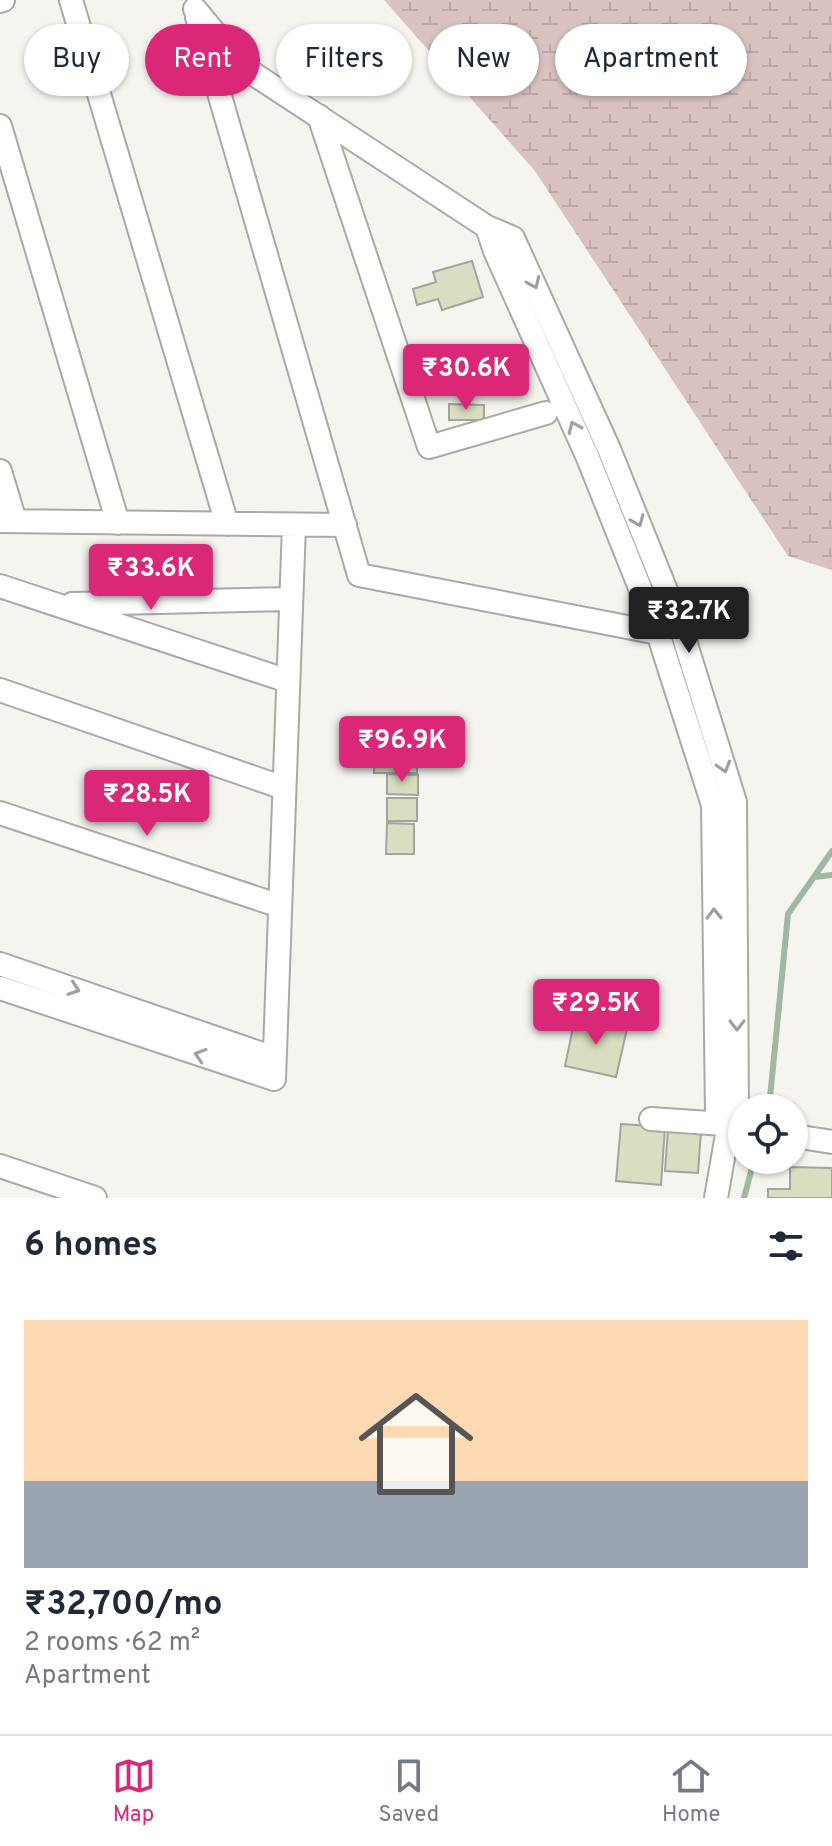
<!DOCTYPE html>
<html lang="en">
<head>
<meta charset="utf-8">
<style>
  body { margin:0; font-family:Overpass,sans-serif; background:#f2f2f3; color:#1f2937; height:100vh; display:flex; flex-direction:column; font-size:30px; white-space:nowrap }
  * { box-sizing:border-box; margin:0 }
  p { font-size:26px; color:#747a83 }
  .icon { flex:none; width:44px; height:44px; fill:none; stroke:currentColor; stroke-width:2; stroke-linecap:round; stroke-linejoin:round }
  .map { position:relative; height:1198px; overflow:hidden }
  .side { display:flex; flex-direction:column; background:#fff; flex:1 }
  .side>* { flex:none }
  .hud { position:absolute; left:24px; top:24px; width:784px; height:72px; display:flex; gap:16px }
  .controls { position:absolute; left:728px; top:1094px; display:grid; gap:16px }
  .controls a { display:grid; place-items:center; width:80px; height:80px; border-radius:50%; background:#fff; box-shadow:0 2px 6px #0004; font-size:40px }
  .price { position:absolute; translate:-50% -68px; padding:0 18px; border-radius:8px; background:#db2777; color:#fff; font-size:26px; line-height:52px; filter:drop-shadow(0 2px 4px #0008) }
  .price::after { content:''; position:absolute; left:50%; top:48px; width:24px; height:18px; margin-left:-12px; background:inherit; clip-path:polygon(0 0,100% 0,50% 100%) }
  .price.on { background:#222; color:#fff }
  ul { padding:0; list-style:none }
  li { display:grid; align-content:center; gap:16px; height:424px; padding:0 24px }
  li span { display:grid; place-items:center; height:248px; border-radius:0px; color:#555 }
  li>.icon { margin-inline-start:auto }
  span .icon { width:144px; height:144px; fill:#fffc; stroke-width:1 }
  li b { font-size:34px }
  h2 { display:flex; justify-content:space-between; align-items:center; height:96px; padding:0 24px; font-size:34px }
  .chip { padding:0 28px; border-radius:36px; background:#fff; box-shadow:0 2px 6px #0004; font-size:28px; line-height:72px }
  .chip.on { background:#db2777; color:#fff }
  .dock { display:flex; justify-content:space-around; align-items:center; height:112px; border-top:2px solid #e0e1e3; background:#fff; font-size:22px; color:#747a83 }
  .dock a { display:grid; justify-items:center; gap:4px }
  .dock .on { color:#db2777 }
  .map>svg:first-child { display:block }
  .wetland { fill:url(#wetland-marsh) }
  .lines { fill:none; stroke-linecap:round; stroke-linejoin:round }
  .stream { stroke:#9fb8a1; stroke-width:6 }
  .building { fill:#d8debf; stroke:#a3a4a0; stroke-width:2 }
  .minor-casing { stroke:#aba9a5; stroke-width:26 }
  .minor { stroke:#fff; stroke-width:22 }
  .oneway { stroke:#a1a0a0 }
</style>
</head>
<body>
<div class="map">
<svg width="832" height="1198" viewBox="0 0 832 1198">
  <defs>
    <pattern id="wetland-marsh" width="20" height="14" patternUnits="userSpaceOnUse" patternTransform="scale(2)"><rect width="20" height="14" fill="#d9c2c0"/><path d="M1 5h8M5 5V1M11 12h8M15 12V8" fill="none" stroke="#bba7a5"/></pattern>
  </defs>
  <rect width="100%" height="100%" fill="#f6f4ef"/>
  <path class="wetland" d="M 384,0 L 832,0 L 832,570 L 788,556 L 535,171 Z"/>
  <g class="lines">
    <path class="stream" d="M 814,877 L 832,875
      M 769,1108 L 788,914 L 832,851
      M 744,1198 L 754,1160"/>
  </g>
  <path class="building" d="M 472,261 L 483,297 L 442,310 L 438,299 L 417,305 L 413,289 L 436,282 L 433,272 Z
    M 449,404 L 484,405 L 484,420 L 449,420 Z
    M 374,753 L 417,753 L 417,773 L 374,773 Z
    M 387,774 L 418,775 L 418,795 L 387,794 Z
    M 387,798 L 417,798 L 417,821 L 387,821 Z
    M 387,823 L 414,824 L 414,854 L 386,854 Z
    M 575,1018 L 627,1029 L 616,1077 L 565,1066 Z
    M 621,1124 L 665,1127 L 661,1185 L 616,1181 Z
    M 668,1128 L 701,1131 L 698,1173 L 665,1171 Z
    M 790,1167 L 832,1168 L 832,1198 L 768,1198 L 768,1189 L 790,1189 Z"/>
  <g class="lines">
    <g class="minor-casing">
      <path id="minor" d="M 71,0 L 227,524
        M 0,1 L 3,0
        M 195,9 L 243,67 L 487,227 L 513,238 L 609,449 L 680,625 L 735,802 L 737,1109 L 728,1129 L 716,1198
        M 197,17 L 359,575 L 658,633
        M 319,116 L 429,447 L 546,413
        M 0,126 L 118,523
        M 487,227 L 495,251 L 588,458 L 658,633 L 713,805 L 717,1111 L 728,1129
        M 0,471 L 15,521
        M 0,521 L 345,525
        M 0,586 L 288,681
        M 72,604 L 291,599
        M 0,690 L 284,788
        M 0,813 L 280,906
        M 0,964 L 274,1058
        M 0,988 L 274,1079 L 294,525
        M 651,1119 L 724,1124
        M 794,1136 L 832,1142
        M 0,1166 L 95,1198"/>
    </g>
    <use href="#minor" class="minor"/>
  </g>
  <defs><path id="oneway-chevron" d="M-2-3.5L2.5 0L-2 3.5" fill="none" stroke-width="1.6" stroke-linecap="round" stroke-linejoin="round" transform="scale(2)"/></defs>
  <g class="oneway">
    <use href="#oneway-chevron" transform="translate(534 283) rotate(66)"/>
    <use href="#oneway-chevron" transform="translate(574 427) rotate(-114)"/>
    <use href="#oneway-chevron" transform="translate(638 521) rotate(68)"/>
    <use href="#oneway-chevron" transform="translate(724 767) rotate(73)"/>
    <use href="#oneway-chevron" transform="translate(714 914) rotate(-91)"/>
    <use href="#oneway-chevron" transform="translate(74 989) rotate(19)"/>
    <use href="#oneway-chevron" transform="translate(737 1025) rotate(90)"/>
    <use href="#oneway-chevron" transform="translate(200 1055) rotate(-162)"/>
  </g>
</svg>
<div class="controls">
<a><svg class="icon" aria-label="locate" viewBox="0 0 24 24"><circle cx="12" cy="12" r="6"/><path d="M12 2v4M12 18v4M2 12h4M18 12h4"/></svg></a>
</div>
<b class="price" style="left:466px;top:412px">₹30.6K</b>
<b class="price" style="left:151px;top:612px">₹33.6K</b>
<b class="price on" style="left:689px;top:655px">₹32.7K</b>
<b class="price" style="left:402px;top:784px">₹96.9K</b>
<b class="price" style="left:147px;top:838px">₹28.5K</b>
<b class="price" style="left:596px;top:1047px">₹29.5K</b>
<div class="hud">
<a class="chip">Buy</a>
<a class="chip on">Rent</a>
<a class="chip">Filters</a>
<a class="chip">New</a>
<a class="chip">Apartment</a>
</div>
</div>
<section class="side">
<h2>6 homes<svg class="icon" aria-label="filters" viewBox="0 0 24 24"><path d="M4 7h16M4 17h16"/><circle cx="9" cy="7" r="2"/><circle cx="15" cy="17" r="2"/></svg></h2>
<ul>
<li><span style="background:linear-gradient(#ffd9b3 65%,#9aa5b1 0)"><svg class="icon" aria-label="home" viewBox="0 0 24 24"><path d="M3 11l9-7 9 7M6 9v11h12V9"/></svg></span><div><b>₹32,700/mo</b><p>2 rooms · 62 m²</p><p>Apartment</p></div></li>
</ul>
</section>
<nav class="dock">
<a class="on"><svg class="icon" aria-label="map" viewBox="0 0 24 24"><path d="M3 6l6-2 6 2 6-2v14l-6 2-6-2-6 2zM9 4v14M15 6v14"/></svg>Map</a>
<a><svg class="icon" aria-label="saved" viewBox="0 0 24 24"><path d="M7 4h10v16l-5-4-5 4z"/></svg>Saved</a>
<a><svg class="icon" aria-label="home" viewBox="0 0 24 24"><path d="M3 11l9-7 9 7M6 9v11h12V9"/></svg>Home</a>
</nav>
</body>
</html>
